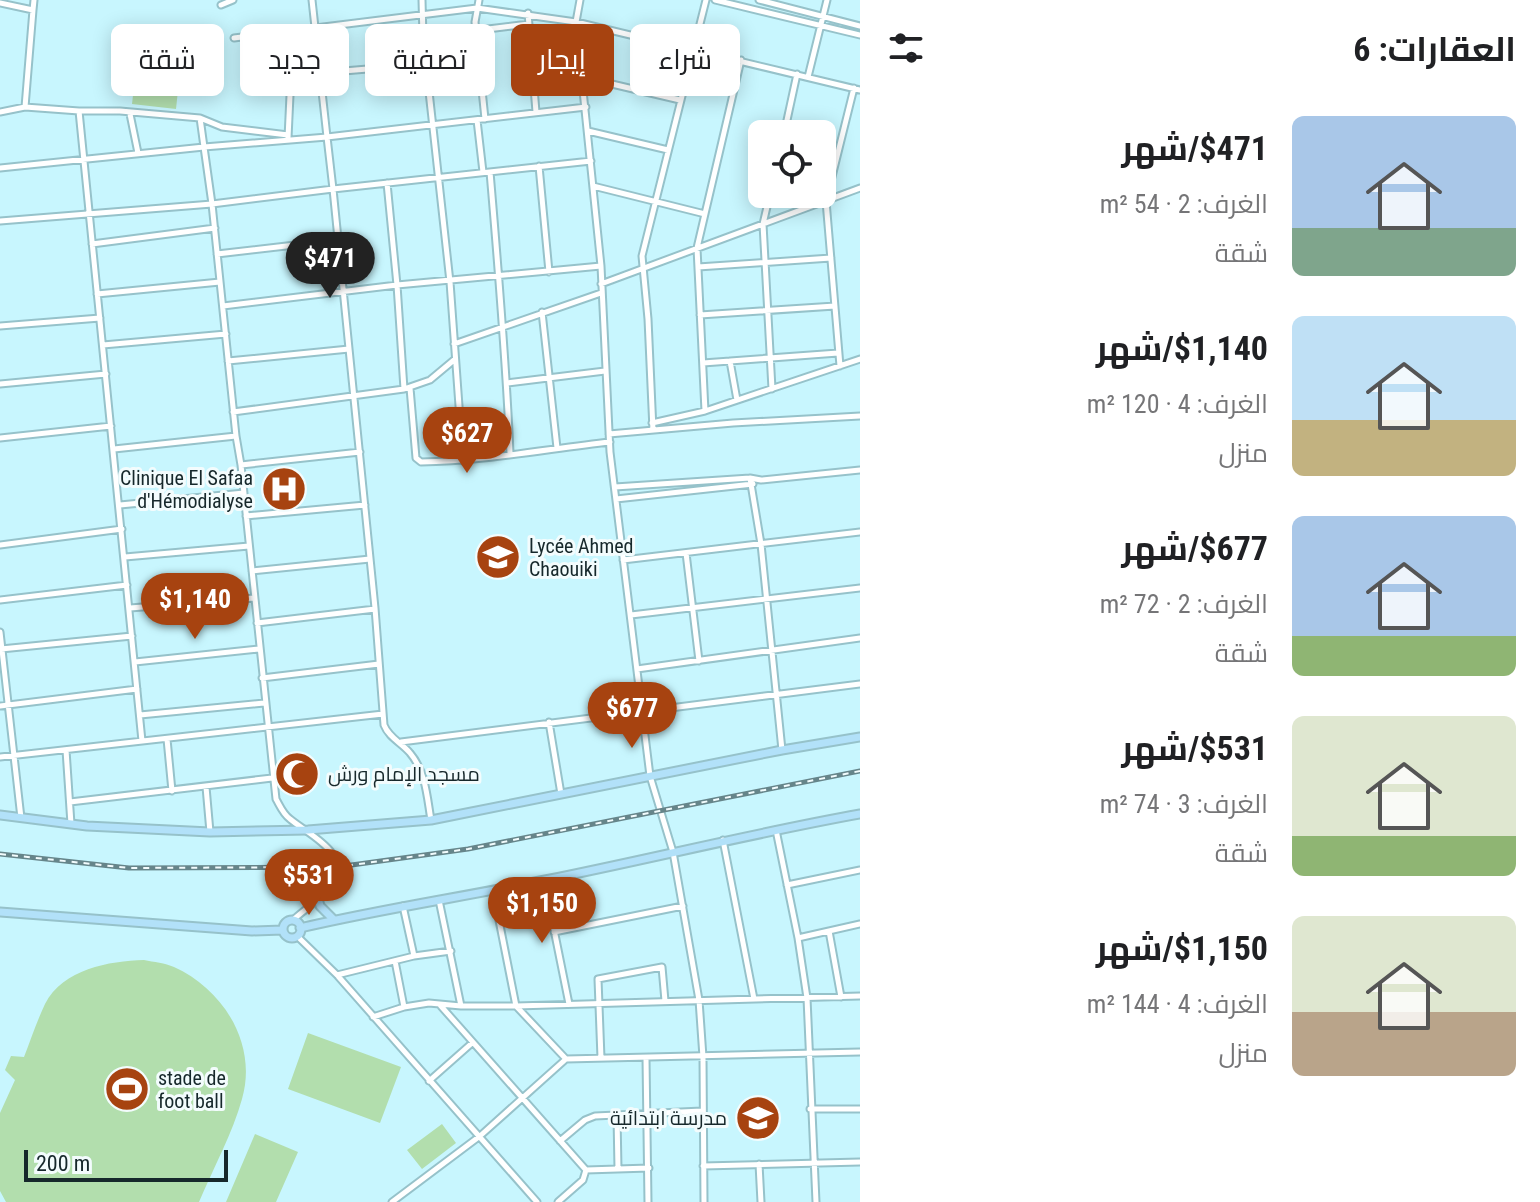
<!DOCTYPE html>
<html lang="ar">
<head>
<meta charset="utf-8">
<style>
  body { margin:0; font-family:"Roboto Condensed",Cairo,sans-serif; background:#f2f2f2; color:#202124; direction:rtl; height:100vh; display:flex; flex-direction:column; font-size:30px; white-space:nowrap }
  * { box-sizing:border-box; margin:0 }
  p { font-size:26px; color:#757577 }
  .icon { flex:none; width:44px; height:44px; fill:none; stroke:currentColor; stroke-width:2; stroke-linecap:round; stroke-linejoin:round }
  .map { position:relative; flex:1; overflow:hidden; direction:ltr }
  .sheet { display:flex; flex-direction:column; background:#fff; width:680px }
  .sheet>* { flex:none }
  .hud { position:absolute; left:24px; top:24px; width:716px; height:72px; direction:rtl; display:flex; gap:16px }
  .fabs { position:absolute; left:748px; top:120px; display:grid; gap:16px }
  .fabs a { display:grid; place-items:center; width:88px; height:88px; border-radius:12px; background:#fff; box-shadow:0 4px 20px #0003; font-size:40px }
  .scale { position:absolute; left:24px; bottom:20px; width:204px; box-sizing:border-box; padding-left:8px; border:4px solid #16282b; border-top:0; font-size:22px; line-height:28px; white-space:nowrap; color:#16282b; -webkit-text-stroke:6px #f3fcfd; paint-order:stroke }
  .price { position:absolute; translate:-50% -68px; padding:0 18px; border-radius:28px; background:#a74310; color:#fff; font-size:26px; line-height:52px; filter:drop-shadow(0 2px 4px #0008) }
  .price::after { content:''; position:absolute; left:50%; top:48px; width:24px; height:18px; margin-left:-12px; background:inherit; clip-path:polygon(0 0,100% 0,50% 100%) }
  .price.selected { background:#222; color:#fff }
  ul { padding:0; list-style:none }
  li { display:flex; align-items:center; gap:24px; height:200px; padding:0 24px }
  li span { display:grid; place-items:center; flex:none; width:224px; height:160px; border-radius:12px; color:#555 }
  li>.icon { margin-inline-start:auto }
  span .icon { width:96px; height:96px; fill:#fffc; stroke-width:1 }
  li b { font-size:34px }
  h2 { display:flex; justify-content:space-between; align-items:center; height:96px; padding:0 24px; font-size:34px }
  .chip { padding:0 28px; border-radius:12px; background:#fff; box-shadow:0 4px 20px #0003; font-size:28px; line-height:72px }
  .chip.selected { background:#a74310; color:#fff }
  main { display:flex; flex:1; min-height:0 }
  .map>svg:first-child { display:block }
  .green { fill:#b2dead }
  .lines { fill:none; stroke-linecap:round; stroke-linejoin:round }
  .street-casing { stroke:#96c2ca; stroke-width:9 }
  .secondary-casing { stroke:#96c2ca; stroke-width:11 }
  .street { stroke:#fff; stroke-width:5 }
  .secondary { stroke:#b2e1f9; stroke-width:7 }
  .rail-casing { stroke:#66858a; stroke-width:5 }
  .rail { stroke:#f3fcfd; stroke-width:2; stroke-dasharray:6; stroke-linecap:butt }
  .labels { text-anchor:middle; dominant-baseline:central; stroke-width:6; stroke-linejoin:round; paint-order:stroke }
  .poi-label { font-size:20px; fill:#16282b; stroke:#f3fcfd; text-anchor:start }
</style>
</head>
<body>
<main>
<section class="sheet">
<h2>العقارات: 6<svg class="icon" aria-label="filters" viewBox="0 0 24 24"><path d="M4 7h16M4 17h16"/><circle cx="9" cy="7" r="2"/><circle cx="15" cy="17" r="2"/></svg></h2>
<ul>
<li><span style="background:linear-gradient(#a9c7e8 70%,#7fa58c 0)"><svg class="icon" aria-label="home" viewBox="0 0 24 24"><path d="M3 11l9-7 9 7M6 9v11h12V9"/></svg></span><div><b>$471/شهر</b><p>الغرف: 2 · 54 m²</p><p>شقة</p></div></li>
<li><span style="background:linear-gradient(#bfe0f5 65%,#c2b280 0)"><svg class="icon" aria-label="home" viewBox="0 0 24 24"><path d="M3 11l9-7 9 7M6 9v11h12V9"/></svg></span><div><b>$1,140/شهر</b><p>الغرف: 4 · 120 m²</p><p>منزل</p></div></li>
<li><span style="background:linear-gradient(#a9c7e8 75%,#8fb573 0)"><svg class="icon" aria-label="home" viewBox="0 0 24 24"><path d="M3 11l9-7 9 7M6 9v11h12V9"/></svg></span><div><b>$677/شهر</b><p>الغرف: 2 · 72 m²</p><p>شقة</p></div></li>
<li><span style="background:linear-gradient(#dfe7d0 75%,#8fb573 0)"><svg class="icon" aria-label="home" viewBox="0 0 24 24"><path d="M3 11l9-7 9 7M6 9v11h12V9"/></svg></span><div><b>$531/شهر</b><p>الغرف: 3 · 74 m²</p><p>شقة</p></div></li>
<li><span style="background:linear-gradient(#dfe7d0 60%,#b9a48a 0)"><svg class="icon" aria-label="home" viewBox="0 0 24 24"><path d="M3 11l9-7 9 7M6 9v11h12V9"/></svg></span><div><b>$1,150/شهر</b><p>الغرف: 4 · 144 m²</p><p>منزل</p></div></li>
</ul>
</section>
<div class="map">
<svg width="860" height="1202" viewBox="0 0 860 1202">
  <rect width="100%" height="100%" fill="#c8f6fe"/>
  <path class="green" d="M 135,77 L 179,81 L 176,109 L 132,104 Z
    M 144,960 C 154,962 165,963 174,967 C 223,989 258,1044 242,1099 C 233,1132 213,1169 199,1202 L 6,1202 L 0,1191 L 0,1113 L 15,1080 L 5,1070 L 11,1056 L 24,1057 C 31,1039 37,1021 45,1004 C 63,969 109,961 144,960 Z
    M 308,1033 L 401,1067 L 380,1123 L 288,1089 Z
    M 442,1124 L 456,1143 L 422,1169 L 407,1150 Z
    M 255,1134 L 298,1152 L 276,1202 L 226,1202 Z"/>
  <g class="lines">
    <g class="street-casing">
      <path id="street" d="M 312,0 L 327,137 L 586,107
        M 422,0 L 423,37 L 450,282 L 463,461
        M 479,0 L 475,22 L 485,119
        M 580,0 L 576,22 L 601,266 L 610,452 L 650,776 L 673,852 L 699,1000 L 703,1057 L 704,1202
        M 715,0 L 860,35
        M 759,0 L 860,26
        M 0,3 L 33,10 L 25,107
        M 221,5 L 233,0
        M 33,10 L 34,0
        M 528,13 L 536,112
        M 423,37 L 529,24
        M 234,38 L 477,8 L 576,22 L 860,90
        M 320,73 L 427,64
        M 582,77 L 680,100
        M 808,77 L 827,0
        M 79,111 L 120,111 L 200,118 L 222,127 L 288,135
        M 0,112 L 25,107 L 79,111 L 142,741
        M 130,114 L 138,153
        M 200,118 L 204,147 L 327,137 L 333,189 L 591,161
        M 477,120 L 483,172
        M 588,131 L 668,150
        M 784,134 L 797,74
        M 288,138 L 293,31
        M 539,166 L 549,272
        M 0,168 L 204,147 L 212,204 L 236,436 L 114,449
        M 490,172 C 498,265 506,359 510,453
        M 387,183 L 397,285 L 404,389
        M 593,186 L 705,214
        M 770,194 L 763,224 L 772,389
        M 0,221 L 212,204 L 333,189 L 375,608 L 384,725 C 389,738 402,743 410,753 C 426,772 427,797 431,820
        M 92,244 L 215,228
        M 217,254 L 338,240
        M 698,267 L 831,258
        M 601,284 L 860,188
        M 97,294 L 220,282
        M 223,306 L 397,285 L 601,266
        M 542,312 L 557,448
        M 700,315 L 835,306
        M 0,326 L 100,318
        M 454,344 L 601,293
        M 103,345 L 226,334
        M 228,361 L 349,349
        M 730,361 L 737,400
        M 703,363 L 838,353
        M 840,366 L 826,201 L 854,88
        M 507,383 L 605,371
        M 0,384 L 106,374
        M 410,388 L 416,458 L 421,462 C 484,461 547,449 610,442
        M 705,411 L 697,248 L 741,60
        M 233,412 L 404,389 L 430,380 L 454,360
        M 652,423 L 705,411 L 860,359
        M 653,430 L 648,319 L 642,256 L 706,0
        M 609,434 L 733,423 L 860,416
        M 236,436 L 241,465
        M 0,438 L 111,426
        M 750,478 L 761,544 L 782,750
        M 615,487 L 750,478 L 761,480 L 860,470
        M 616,499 L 753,484
        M 120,505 L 244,493
        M 246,516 L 365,505
        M 0,545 L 122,529
        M 686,553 L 699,661
        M 125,557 L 249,546
        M 623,560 L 860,532
        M 252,571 L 370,559
        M 0,600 L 127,585
        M 130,608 L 254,598
        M 631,615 L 860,588
        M 257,623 L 375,609
        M 0,632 L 21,818
        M 1,649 L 132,636
        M 135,662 L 259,649
        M 637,669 L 860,638
        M 262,678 L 379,664
        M 0,706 L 137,689
        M 140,715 L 264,703
        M 549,722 L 561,794
        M 167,739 L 172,791
        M 401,742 L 860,684
        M 66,750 L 71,824
        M 0,757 L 383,714
        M 206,787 L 210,832
        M 70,802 L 272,778
        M 776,830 L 798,938 L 807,998 L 816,1202
        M 723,840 L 754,999
        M 544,880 L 569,1004
        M 787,885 L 860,870
        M 493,890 L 516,1006 L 566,1059
        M 439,900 L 461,1006
        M 293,920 C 305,909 321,899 331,886 C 354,854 309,835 290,819 C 283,814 280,806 276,799 L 241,465 L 360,452
        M 829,931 L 841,997
        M 554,932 L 683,906
        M 297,936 L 337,975 L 537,1202
        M 798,938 L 860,924
        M 414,956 L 451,951
        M 395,961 L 404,1007
        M 337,975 L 414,956 L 403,906
        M 440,1005 L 586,1170 L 649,1168
        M 373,1017 L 404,1007 L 429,1003 L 461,1006 L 516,1006 L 860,996
        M 601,1058 L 598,979 L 662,967 L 665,1001
        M 646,1058 L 648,1202
        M 429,1081 L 472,1043
        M 810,1109 L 860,1109
        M 617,1116 L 618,1169
        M 560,1141 L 585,1120 L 595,1116 L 702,1111
        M 759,1164 L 761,1202
        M 703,1166 L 860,1162
        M 392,1202 L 480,1136 L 566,1059 L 860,1052
        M 558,1202 L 583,1180 L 586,1170"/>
    </g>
    <g class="secondary-casing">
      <path id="secondary" d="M 0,815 L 87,826 L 210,832 L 308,830 L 431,820 L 782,750 L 860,737
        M 318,898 L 320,906 L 334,920
        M 0,912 L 252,931 L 283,930
        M283 929a9 9 0 1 1 18 0a9 9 0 1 1-18 0Z
        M 300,928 C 381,909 463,897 545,880 C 650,859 754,833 860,814"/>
    </g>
    <use href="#street" class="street"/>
    <use href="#secondary" class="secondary"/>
    <g class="rail-casing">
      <path id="rail" d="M 0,854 L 129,868 L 337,867 L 468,849 L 860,771"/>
    </g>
    <use href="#rail" class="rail"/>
  </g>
  <defs>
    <g id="hospital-disc" transform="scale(2.3)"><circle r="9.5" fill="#a74310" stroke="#f3fcfd"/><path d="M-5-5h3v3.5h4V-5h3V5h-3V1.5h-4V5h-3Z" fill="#fff"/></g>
    <g id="school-disc" transform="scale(2.3)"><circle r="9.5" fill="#a74310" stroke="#f3fcfd"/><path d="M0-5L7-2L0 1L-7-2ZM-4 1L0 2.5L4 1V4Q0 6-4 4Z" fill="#fff"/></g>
    <g id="mosque-disc" transform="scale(2.3)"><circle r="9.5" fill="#a74310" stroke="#f3fcfd"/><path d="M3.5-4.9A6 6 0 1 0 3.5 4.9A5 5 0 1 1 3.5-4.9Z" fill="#fff"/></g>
    <g id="stadium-disc" transform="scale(2.3)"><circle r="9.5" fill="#a74310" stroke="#f3fcfd"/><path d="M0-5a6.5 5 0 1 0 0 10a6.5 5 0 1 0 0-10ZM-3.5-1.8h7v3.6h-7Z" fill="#fff"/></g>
  </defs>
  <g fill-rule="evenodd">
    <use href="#hospital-disc" x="284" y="489"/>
    <use href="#school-disc" x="498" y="557"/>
    <use href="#mosque-disc" x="297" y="774"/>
    <use href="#stadium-disc" x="127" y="1089"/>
    <use href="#school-disc" x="758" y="1118"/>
  </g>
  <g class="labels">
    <g class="poi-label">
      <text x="253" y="478" text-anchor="end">Clinique El Safaa<tspan x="253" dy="23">d'Hémodialyse</tspan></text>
      <text x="529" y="546">Lycée Ahmed<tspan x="529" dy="23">Chaouiki</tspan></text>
      <text x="328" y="774">مسجد الإمام ورش</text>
      <text x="158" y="1078">stade de<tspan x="158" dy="23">foot ball</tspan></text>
      <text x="727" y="1118" text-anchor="end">مدرسة ابتدائية</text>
    </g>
  </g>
</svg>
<div class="fabs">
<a><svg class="icon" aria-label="locate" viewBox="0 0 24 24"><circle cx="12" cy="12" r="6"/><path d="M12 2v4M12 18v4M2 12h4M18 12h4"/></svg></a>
</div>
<div class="scale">200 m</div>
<b class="price selected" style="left:330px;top:300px">$471</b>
<b class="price" style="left:467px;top:475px">$627</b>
<b class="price" style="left:195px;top:641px">$1,140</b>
<b class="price" style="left:632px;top:750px">$677</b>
<b class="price" style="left:309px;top:917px">$531</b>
<b class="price" style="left:542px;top:945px">$1,150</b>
<div class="hud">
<a class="chip">شراء</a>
<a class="chip selected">إيجار</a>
<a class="chip">تصفية</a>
<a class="chip">جديد</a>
<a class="chip">شقة</a>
</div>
</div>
</main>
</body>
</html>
